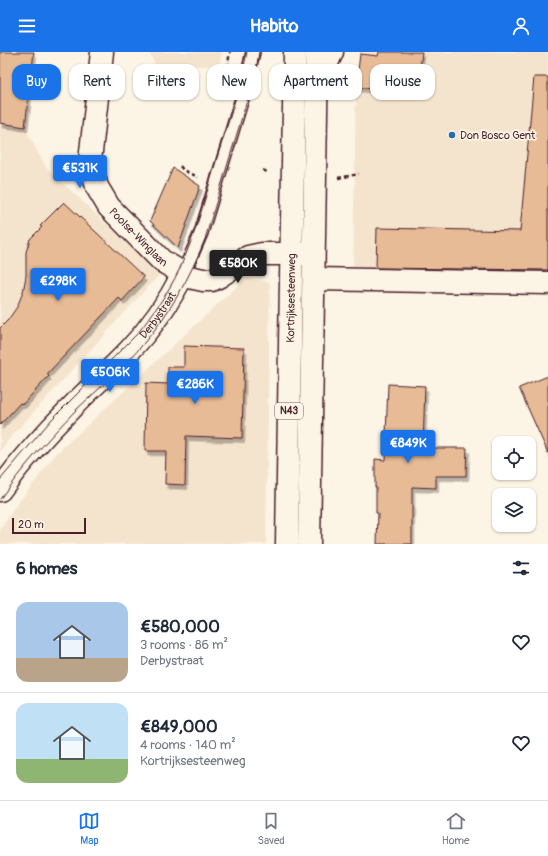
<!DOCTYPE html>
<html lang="en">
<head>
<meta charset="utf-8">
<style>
  body { margin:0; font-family:Pangolin,sans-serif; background:#f2f2f3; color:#1f2937; height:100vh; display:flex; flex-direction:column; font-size:15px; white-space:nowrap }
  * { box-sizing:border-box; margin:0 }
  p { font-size:13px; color:#747a83 }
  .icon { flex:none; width:22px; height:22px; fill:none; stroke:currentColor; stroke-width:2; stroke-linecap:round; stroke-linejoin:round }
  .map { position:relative; height:492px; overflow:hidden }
  .drawer { display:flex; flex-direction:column; background:#fff; flex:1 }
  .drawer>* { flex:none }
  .guide { position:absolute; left:12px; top:12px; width:524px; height:36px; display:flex; gap:8px }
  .fabs { position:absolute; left:492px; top:384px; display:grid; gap:8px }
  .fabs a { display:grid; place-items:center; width:44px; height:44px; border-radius:8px; background:#fff; box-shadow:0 1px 3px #0004; font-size:20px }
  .scale { position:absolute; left:12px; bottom:10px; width:74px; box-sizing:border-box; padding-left:4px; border:2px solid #4a1f2b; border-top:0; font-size:11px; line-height:14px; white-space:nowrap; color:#4a1f2b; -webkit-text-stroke:3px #fcf5e5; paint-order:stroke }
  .price { position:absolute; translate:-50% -34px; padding:0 9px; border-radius:4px; background:#1a73e8; color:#fff; font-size:13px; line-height:26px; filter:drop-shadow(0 1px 2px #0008) }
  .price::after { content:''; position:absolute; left:50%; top:24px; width:12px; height:9px; margin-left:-6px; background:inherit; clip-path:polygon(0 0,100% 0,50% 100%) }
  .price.on { background:#222; color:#fff }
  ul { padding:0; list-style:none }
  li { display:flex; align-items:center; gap:12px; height:100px; padding:0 16px }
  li+li { border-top:1px solid #e0e1e3 }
  li span { display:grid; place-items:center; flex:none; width:112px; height:80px; border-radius:12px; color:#555 }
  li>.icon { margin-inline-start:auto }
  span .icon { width:48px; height:48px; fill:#fffc; stroke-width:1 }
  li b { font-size:17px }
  h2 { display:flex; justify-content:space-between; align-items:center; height:48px; padding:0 16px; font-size:17px }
  .tag { padding:0 14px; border-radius:12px; background:#fff; box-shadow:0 1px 3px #0004; font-size:14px; line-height:36px }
  .tag.on { background:#1a73e8; color:#fff }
  header { display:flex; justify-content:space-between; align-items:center; height:52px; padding:0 16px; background:#1a73e8; color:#fff; font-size:18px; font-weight:700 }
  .menu { display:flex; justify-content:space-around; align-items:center; height:56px; border-top:1px solid #e0e1e3; background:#fff; font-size:11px; color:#747a83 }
  .menu a { display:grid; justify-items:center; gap:2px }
  .menu .on { color:#1a73e8 }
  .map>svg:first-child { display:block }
  .built { fill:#f5e4cd }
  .building { fill:#e6bb96; stroke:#4a1f2b; filter:url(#shadow) }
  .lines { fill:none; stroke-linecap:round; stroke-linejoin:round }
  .service-casing { stroke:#4a1f2b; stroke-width:16 }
  .minor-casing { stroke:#4a1f2b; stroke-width:25 }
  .primary-casing { stroke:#4a1f2b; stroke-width:25 }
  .path { stroke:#4a1f2b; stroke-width:2.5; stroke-dasharray:4 3; stroke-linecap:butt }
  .service { stroke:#fcf5e5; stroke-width:13 }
  .minor { stroke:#fcf5e5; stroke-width:22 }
  .primary { stroke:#fcf5e5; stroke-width:22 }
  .tram { stroke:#4a1f2b; stroke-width:1 }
  .poi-dot { fill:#1f6fb2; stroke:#fcf5e5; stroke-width:1.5 }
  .labels { text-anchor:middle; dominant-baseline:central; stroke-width:3.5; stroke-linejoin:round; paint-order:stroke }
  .shield { fill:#fcf5e5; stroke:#7f5f63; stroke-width:1 }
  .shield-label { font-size:10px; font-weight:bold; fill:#4a1f2b }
  .poi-label { font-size:11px; fill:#4a1f2b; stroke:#fcf5e5; text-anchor:start }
  .street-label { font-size:11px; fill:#4a1f2b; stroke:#fcf5e5 }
</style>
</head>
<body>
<header><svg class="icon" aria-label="menu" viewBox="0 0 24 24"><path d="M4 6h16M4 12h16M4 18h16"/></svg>Habito<svg class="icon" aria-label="person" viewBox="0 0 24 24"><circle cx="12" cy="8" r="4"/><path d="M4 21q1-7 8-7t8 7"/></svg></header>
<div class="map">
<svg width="548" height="492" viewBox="0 0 548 492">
  <defs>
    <filter id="shadow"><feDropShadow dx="2.5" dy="4.5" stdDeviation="0" flood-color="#0004"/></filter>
  </defs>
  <rect width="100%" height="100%" fill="#fcf5e5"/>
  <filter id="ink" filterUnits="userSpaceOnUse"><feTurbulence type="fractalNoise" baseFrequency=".025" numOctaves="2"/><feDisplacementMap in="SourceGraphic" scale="8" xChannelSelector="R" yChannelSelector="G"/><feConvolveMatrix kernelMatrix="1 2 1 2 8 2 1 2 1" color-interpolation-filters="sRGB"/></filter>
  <g filter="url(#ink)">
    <path class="built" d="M 0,0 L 34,0 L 26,78 L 46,115 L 160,222 L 10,386 L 0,400 Z
      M 149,0 L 222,0 L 219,14 L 155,13 Z
      M 360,0 L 548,0 L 548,224 L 353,221 L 356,35 Z
      M 246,226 L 270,230 L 266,492 L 0,492 L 0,478 L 15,455 L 56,402 Z"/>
    <path class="building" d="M 0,0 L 34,0 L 25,75 L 0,71 Z
      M 379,0 L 422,0 L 417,42 L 356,35 L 360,2 L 378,4 Z
      M 534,25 L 548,25 L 548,218 L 376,216 L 377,176 L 520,179 Z
      M 173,116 L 200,134 L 178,196 L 150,169 Z
      M 64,150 L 144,225 L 122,249 L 119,246 L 47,322 L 49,324 L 23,352 L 20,351 L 0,373 L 0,276 L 8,268 L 17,255 L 23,240 L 26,224 L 26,200 L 30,187 L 42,175 L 40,174 Z
      M 184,294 L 244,296 L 242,386 L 186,384 L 185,433 L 165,432 L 166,399 L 145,399 L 146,331 L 168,332 L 168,315 L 184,315 Z
      M 548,324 L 548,401 L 519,336 Z
      M 388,332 L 425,334 L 423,396 L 467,396 L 466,424 L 436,424 L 436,436 L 412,435 L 412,492 L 377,492 L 378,461 L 376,461 L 376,435 L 375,435 L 375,407 L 385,408 Z"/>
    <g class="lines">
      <g class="service-casing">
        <path id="service" d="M 183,222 L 201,181 L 244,40 L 253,0"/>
      </g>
      <g class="minor-casing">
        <g id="minor">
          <path id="s1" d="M 102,0 L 90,109 L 97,135 L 109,155 L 162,209 L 189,225 L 203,228 L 212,228 L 220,224 L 248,205 L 262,202 L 310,202"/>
          <path d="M 317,33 L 332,0"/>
          <path d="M 314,227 L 548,231"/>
          <path id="s2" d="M 0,438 C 21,409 45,382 70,357 C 89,337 110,319 129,299 C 151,276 169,250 183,222"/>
        </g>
      </g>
      <g class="primary-casing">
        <g id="primary">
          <path id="s3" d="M 287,492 L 291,227 L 295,0"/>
          <path d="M 309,492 L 317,0"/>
        </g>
      </g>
      <path class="path" d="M 229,15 L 228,11 L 230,0
        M 180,114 L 183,118 L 198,125
        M 263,118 L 269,121
        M 338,126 L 359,122"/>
      <use href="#service" class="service"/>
      <use href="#minor" class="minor"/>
      <use href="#primary" class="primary"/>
      <path class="tram" d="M 0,428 L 52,367 L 137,282 C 153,262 168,241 179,218 C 196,182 206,143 217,106 C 228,71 240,36 247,0
        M 0,447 C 22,416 48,387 75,359 C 98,337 124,316 144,291 C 171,259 190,225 205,187 L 249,42 L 256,19 L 259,0"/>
    </g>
  </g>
  <circle class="poi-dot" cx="452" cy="83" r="4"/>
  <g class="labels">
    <rect class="shield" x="275" y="351" width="28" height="16" rx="3"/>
    <g class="shield-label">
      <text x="289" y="359">N43</text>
    </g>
    <g class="poi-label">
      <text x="460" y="83">Don Bosco Gent</text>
    </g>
    <g class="street-label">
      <text stroke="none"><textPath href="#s1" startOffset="202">Poolse-Winglaan</textPath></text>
      <text stroke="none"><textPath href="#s3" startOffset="246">Kortrijksesteenweg</textPath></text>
      <text stroke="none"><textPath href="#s2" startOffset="236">Derbystraat</textPath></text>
    </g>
  </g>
</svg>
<div class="fabs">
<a><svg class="icon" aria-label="locate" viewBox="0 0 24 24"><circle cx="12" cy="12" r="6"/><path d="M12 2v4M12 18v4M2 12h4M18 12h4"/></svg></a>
<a><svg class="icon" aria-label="layers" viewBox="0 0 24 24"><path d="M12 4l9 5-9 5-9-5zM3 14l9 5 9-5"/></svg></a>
</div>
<div class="scale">20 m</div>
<b class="price" style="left:80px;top:137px">€531K</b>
<b class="price on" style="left:238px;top:232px">€580K</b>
<b class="price" style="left:58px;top:250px">€298K</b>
<b class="price" style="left:110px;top:341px">€506K</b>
<b class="price" style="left:195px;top:353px">€286K</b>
<b class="price" style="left:408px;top:412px">€849K</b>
<div class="guide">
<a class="tag on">Buy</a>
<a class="tag">Rent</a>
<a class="tag">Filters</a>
<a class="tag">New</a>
<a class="tag">Apartment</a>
<a class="tag">House</a>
</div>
</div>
<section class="drawer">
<h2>6 homes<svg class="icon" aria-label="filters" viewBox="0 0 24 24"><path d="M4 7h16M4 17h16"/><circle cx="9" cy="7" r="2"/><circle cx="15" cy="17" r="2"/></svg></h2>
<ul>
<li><span style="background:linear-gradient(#a9c7e8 70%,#b9a48a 0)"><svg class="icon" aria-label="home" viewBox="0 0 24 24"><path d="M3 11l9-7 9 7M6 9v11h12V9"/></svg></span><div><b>€580,000</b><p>3 rooms · 86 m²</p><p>Derbystraat</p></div><svg class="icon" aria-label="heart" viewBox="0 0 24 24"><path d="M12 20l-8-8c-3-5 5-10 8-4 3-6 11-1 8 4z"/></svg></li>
<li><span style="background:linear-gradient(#bfe0f5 70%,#8fb573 0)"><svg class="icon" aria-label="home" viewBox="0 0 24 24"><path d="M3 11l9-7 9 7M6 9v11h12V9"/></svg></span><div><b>€849,000</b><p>4 rooms · 140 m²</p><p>Kortrijksesteenweg</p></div><svg class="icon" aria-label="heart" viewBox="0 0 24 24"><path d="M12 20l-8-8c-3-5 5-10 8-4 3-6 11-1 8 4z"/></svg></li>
</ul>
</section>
<nav class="menu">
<a class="on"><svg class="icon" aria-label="map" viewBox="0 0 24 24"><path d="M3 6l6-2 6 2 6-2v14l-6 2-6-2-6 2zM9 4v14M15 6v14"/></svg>Map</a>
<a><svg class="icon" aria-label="saved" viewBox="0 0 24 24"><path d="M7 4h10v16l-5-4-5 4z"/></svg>Saved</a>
<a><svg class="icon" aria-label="home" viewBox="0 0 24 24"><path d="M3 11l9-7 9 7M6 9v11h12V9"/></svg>Home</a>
</nav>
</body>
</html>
